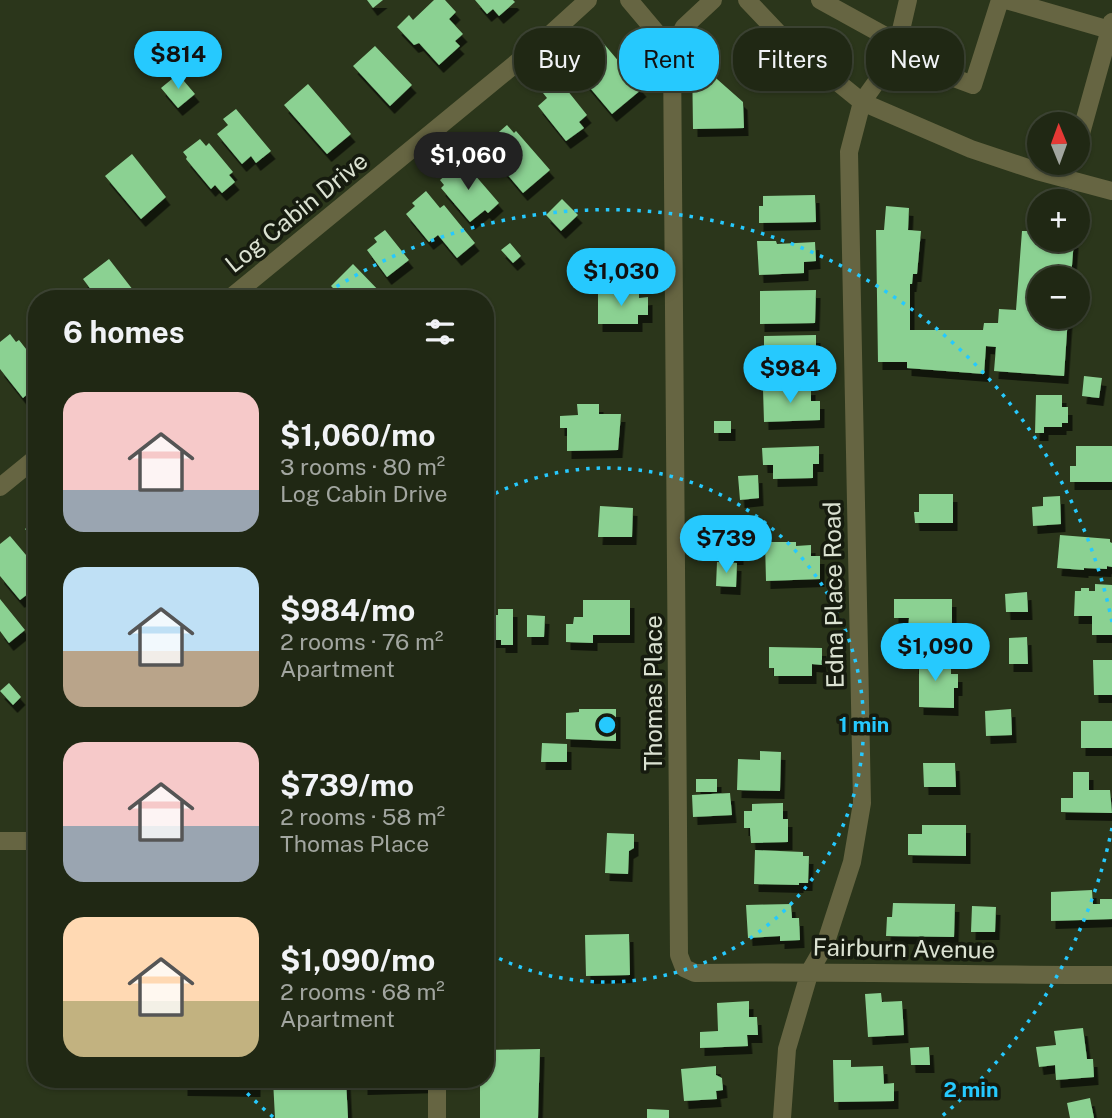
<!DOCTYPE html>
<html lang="en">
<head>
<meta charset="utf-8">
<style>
  body { margin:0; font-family:"Public Sans",sans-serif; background:#28301d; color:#f1f3f6; height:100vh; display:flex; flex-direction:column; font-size:26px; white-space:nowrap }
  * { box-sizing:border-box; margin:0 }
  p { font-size:23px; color:#a2a6a0 }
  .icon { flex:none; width:38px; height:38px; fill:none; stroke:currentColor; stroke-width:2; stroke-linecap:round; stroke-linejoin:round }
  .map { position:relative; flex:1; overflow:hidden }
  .sheet { position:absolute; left:28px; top:290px; width:466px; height:798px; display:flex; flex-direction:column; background:#202814; border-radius:28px; box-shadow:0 2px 5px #0004,0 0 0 2px #3d4434 }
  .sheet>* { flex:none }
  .hud { position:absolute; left:514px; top:28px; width:492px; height:63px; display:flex; gap:14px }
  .needle { width:46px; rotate:359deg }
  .buttons { position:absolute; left:1027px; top:112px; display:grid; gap:14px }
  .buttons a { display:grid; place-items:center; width:63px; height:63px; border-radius:50%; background:#202814; box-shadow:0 2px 5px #0004,0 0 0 2px #3d4434; font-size:35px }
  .price { position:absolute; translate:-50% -60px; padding:0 16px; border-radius:24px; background:#26c9fe; color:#111; font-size:23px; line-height:46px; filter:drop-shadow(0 2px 4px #0008) }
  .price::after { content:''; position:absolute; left:50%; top:42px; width:21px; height:16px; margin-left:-10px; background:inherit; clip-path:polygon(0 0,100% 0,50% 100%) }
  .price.on { background:#222; color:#fff }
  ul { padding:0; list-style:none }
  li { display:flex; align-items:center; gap:21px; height:175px; padding:0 35px }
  li span { display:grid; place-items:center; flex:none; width:196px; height:140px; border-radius:21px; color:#555 }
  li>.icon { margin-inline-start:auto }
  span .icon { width:84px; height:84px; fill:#fffc; stroke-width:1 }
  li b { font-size:30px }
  h2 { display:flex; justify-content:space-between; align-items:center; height:84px; padding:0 35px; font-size:30px }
  .tag { padding:0 24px; border-radius:28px; background:#202814; box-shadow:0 2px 5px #0004,0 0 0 2px #3d4434; font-size:24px; line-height:63px }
  .tag.on { background:#26c9fe; color:#111 }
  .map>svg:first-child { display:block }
  .building { fill:#8bd192; filter:url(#shadow) }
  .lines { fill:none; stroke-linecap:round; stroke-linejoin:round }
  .minor { stroke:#666542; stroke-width:18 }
  .ring { fill:none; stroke:#26c9fe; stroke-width:3.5; stroke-dasharray:3.5 7 }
  .labels { text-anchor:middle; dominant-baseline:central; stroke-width:7; stroke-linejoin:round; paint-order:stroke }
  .street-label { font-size:24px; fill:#dbe2d2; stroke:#161b0f }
  .centre { fill:#26c9fe; stroke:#161b0f; stroke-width:3.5 }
  .ring-label { font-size:21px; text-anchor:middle; font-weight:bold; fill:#26c9fe; stroke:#161b0f; stroke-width:7; stroke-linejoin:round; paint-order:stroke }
</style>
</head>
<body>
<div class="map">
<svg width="1112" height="1118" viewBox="0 0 1112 1118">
  <defs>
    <filter id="shadow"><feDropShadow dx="4.5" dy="8" stdDeviation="0" flood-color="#0009"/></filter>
  </defs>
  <rect width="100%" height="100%" fill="#2b361b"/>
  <path class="building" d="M 367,0 L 383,0 L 373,8 Z
    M 434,0 L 445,0 L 456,12 L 449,19 L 463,34 L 455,41 L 460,46 L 439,65 L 419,43 L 414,45 L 397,27 L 409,15 L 413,20 Z
    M 475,0 L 513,0 L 515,2 L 499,16 L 493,9 L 487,14 Z
    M 599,38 L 642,89 L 612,114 L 569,63 Z
    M 375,46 L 412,85 L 390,106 L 353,66 Z
    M 692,57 L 743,102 L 744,128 L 693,129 Z
    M 178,74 L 195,94 L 178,108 L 161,88 Z
    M 559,80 L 587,115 L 579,122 L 584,128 L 566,141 L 538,106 L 547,98 L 543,93 Z
    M 308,84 L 351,134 L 327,154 L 284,105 Z
    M 236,109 L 271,151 L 256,163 L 251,156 L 242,164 L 217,134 L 228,125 L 223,119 Z
    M 507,125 L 514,133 L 516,131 L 550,170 L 523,193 L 489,153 L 491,151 L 485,144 Z
    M 200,139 L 206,146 L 209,143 L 233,172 L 229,175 L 235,182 L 222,193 L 215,185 L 211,189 L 186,159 L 187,157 L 183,152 Z
    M 132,154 L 166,197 L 141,219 L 105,176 Z
    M 461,162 L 467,169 L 468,167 L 499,203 L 488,213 L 485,210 L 470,222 L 441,188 L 444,185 L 440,180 Z
    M 426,191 L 440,208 L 444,205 L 475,243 L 457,258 L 438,235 L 429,242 L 406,214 L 415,206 L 412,203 Z
    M 815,195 L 816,222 L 759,223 L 759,206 L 763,206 L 763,196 Z
    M 562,199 L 578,215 L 561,231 L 546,215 Z
    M 886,206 L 909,208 L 908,230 L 921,231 L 917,274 L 913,274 L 912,284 L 910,284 L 910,330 L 983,330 L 984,323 L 998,323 L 999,309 L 1016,310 L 1022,231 L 1036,231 L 1036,229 L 1040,229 L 1040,240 L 1074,240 L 1071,278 L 1040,278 L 1040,317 L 1068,317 L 1064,376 L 994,371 L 996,347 L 986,346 L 984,374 L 907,368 L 907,362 L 878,362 L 876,230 L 884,230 Z
    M 385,230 L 409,260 L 387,277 L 367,250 L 377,242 L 374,238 Z
    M 757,241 L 776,241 L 777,244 L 815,242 L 816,261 L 804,262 L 804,273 L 759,275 Z
    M 510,243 L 521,256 L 513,263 L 501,250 Z
    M 109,259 L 140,299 L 98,299 L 83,279 Z
    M 353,264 L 384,296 L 380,299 L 366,299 L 362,296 L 358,299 L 344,299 L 331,286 Z
    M 816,290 L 815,323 L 760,324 L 760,291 Z
    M 598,292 L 639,292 L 639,298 L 648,297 L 648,315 L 638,315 L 638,324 L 598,324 Z
    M 10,334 L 16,342 L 19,340 L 37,363 L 37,394 L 33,389 L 23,398 L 0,369 L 0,342 Z
    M 816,335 L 816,358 L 812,358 L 812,369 L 764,370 L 764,336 Z
    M 1084,376 L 1102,378 L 1099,398 L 1082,396 Z
    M 811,387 L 811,401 L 820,401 L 820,420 L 764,422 L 763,389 Z
    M 1036,395 L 1062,395 L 1062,407 L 1068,407 L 1068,423 L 1062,423 L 1062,427 L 1044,427 L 1044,433 L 1035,433 Z
    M 577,404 L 599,404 L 599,414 L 621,414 L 618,450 L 567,451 L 567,428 L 560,428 L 560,416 L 578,415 Z
    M 714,421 L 731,421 L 731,433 L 714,433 Z
    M 819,446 L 819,464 L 813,464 L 813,478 L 773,479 L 773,465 L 763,465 L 762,448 Z
    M 1076,446 L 1112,446 L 1112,482 L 1070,482 L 1070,466 L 1076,466 Z
    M 758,475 L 759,498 L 740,500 L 738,476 Z
    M 919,494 L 953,494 L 953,523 L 915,523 L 914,512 L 919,512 Z
    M 1060,496 L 1061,524 L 1033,526 L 1032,507 L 1043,506 L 1043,497 Z
    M 600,506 L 633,508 L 632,537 L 598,537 Z
    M 37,519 L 37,542 L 25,529 Z
    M 1060,535 L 1110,539 L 1110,542 L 1112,543 L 1112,567 L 1107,566 L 1107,569 L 1084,568 L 1084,570 L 1057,568 Z
    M 10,536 L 37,568 L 37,587 L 20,600 L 0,576 L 0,544 Z
    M 765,542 L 796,542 L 796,546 L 811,545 L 811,556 L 820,556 L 820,579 L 766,581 Z
    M 717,544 L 739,544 L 739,557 L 717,557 Z
    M 717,562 L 737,563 L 736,587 L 716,586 Z
    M 1095,584 L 1112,585 L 1112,635 L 1092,635 L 1092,616 L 1074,616 L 1075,591 L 1081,591 L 1081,588 L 1089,588 L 1089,591 L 1095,591 Z
    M 1027,592 L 1028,612 L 1006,612 L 1005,594 Z
    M 0,599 L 25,630 L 9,643 L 0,631 Z
    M 894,599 L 952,599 L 952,632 L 908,631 L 909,618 L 894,618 Z
    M 583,600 L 630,600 L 630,635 L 593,635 L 593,643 L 566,642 L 566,624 L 573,624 L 574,617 L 583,617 Z
    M 498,609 L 513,609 L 513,645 L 501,645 L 501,640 L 485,640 L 485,615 L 498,615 Z
    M 527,615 L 545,616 L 544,637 L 527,637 Z
    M 1027,637 L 1028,664 L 1009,664 L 1009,638 Z
    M 769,647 L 822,648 L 822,665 L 812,664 L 812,676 L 774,676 L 774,668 L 769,668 Z
    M 914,654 L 936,654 L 936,669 L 951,669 L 951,674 L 958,674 L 958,688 L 954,688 L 954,708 L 919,707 L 919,666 L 914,666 Z
    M 1093,660 L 1112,660 L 1112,695 L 1094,695 Z
    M 9,683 L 21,697 L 13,705 L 0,691 Z
    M 579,709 L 616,709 L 616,741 L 566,739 L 566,713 L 579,712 Z
    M 1011,709 L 1012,735 L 986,736 L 985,711 Z
    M 1081,721 L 1112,721 L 1112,748 L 1081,748 Z
    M 542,743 L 567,744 L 567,762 L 541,762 Z
    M 760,751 L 781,752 L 780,791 L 737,790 L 738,759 L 760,760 Z
    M 923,763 L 955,763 L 956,787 L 924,787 Z
    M 1073,772 L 1089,772 L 1089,790 L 1110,790 L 1112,813 L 1061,812 L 1061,798 L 1073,798 Z
    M 696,779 L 717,779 L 717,792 L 696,792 Z
    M 730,793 L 732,815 L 693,817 L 692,795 Z
    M 783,803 L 783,819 L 788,819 L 788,842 L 751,843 L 750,828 L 744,828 L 744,811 L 752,811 L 752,804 Z
    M 922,825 L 966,825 L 966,856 L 908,855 L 908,834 L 922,834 Z
    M 607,833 L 634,834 L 634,848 L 629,851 L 628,874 L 605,873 Z
    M 755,850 L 803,852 L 803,856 L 809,856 L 808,883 L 799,883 L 799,885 L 754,884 Z
    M 1092,890 L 1093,904 L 1100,904 L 1100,899 L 1112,899 L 1112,919 L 1051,921 L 1051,892 Z
    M 893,903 L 955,904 L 954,937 L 886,936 L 887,917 L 892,917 Z
    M 791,904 L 792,918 L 799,918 L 800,940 L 780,941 L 780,936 L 748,938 L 746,905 Z
    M 972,906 L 996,907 L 995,932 L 971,932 Z
    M 629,934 L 630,975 L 586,976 L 585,935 Z
    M 881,993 L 882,1002 L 902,1001 L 904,1035 L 868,1037 L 865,994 Z
    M 749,1001 L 749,1017 L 757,1017 L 758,1035 L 747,1035 L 748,1046 L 700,1048 L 700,1032 L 718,1031 L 717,1003 Z
    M 1083,1028 L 1087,1059 L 1093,1059 L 1094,1077 L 1056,1080 L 1055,1065 L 1039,1067 L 1036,1047 L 1056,1045 L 1054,1031 Z
    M 929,1047 L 930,1065 L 911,1065 L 910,1048 Z
    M 540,1049 L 538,1118 L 480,1118 L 480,1080 L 485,1080 L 485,1050 Z
    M 833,1060 L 851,1060 L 851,1067 L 883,1066 L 884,1084 L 894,1083 L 894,1101 L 834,1102 Z
    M 716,1066 L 716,1075 L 722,1078 L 723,1090 L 716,1091 L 717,1099 L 684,1101 L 681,1069 Z
    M 183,1080 L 256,1080 L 256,1089 L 183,1088 Z
    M 273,1080 L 346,1080 L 348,1118 L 275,1118 Z
    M 363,1080 L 435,1080 L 435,1085 L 363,1087 Z
    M 1090,1098 L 1094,1118 L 1070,1118 L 1067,1103 Z
    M 647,1109 L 669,1110 L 669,1118 L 647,1118 Z"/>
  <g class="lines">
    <path class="minor" d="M 629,0 L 672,51
      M 713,0 L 684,27 L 672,51 L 679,955 L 684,968 L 695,973 C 834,971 973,975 1112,975
      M 747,0 L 782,37 L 862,102 L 971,149 L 1037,171 L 1112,191
      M 820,0 L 898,43
      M 908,0 L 895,56 L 973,85 L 1000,0
      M 1006,0 L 1110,30
      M 1078,144 L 1112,22
      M 229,299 L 543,41 L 588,0
      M 0,487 L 37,457
      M 0,841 L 37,841
      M 437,1118 L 437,1080
      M 782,1118 L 787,1049 L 810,971 L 825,945 L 852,862 L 862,803 L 849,152 L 862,102 L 895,56"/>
  </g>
  <g class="ring">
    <path d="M486 498A257 257 0 1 1 486 952"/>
    <path d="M1112 828A515 515 0 0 1 941 1117M273 1117A515 515 0 0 1 237 1083M319 298A515 515 0 0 1 1112 622"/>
  </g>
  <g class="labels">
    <g class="street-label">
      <text transform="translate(296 212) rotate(-39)">Log Cabin Drive</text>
      <text transform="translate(833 595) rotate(-91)">Edna Place Road</text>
      <text transform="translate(653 693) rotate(-90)">Thomas Place</text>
      <text transform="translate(904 948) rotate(1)">Fairburn Avenue</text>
    </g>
  </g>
  <circle cx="607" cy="725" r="10" class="centre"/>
  <g class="ring-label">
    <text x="864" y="732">1 min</text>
    <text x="971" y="1097">2 min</text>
  </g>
</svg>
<div class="buttons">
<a><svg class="needle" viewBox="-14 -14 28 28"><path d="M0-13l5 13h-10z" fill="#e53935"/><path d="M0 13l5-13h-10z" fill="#a2a6a0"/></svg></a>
<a>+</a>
<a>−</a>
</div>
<b class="price" style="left:178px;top:91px">$814</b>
<b class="price on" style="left:468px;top:192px">$1,060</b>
<b class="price" style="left:621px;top:308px">$1,030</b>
<b class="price" style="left:790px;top:405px">$984</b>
<b class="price" style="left:726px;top:575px">$739</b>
<b class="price" style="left:935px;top:683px">$1,090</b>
<div class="hud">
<a class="tag">Buy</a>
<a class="tag on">Rent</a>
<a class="tag">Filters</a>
<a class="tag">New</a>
</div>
<section class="sheet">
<h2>6 homes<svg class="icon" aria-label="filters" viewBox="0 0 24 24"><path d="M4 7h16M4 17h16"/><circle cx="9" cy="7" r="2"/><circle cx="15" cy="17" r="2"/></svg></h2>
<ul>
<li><span style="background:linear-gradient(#f6c9c9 70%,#9aa5b1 0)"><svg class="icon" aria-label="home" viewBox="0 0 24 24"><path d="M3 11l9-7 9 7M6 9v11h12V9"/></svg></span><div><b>$1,060/mo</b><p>3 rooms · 80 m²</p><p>Log Cabin Drive</p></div></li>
<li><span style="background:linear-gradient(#bfe0f5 60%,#b9a48a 0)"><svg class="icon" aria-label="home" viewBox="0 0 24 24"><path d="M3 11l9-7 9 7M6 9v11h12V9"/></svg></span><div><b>$984/mo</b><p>2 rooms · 76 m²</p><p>Apartment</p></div></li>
<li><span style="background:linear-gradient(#f6c9c9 60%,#9aa5b1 0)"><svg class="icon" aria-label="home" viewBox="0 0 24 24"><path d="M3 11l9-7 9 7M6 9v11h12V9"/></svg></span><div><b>$739/mo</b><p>2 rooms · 58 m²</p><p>Thomas Place</p></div></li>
<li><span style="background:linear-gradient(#ffd9b3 60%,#c2b280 0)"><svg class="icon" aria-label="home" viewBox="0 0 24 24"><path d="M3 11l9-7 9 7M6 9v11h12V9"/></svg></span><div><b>$1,090/mo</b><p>2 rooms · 68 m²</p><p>Apartment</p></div></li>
</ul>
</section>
</div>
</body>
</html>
